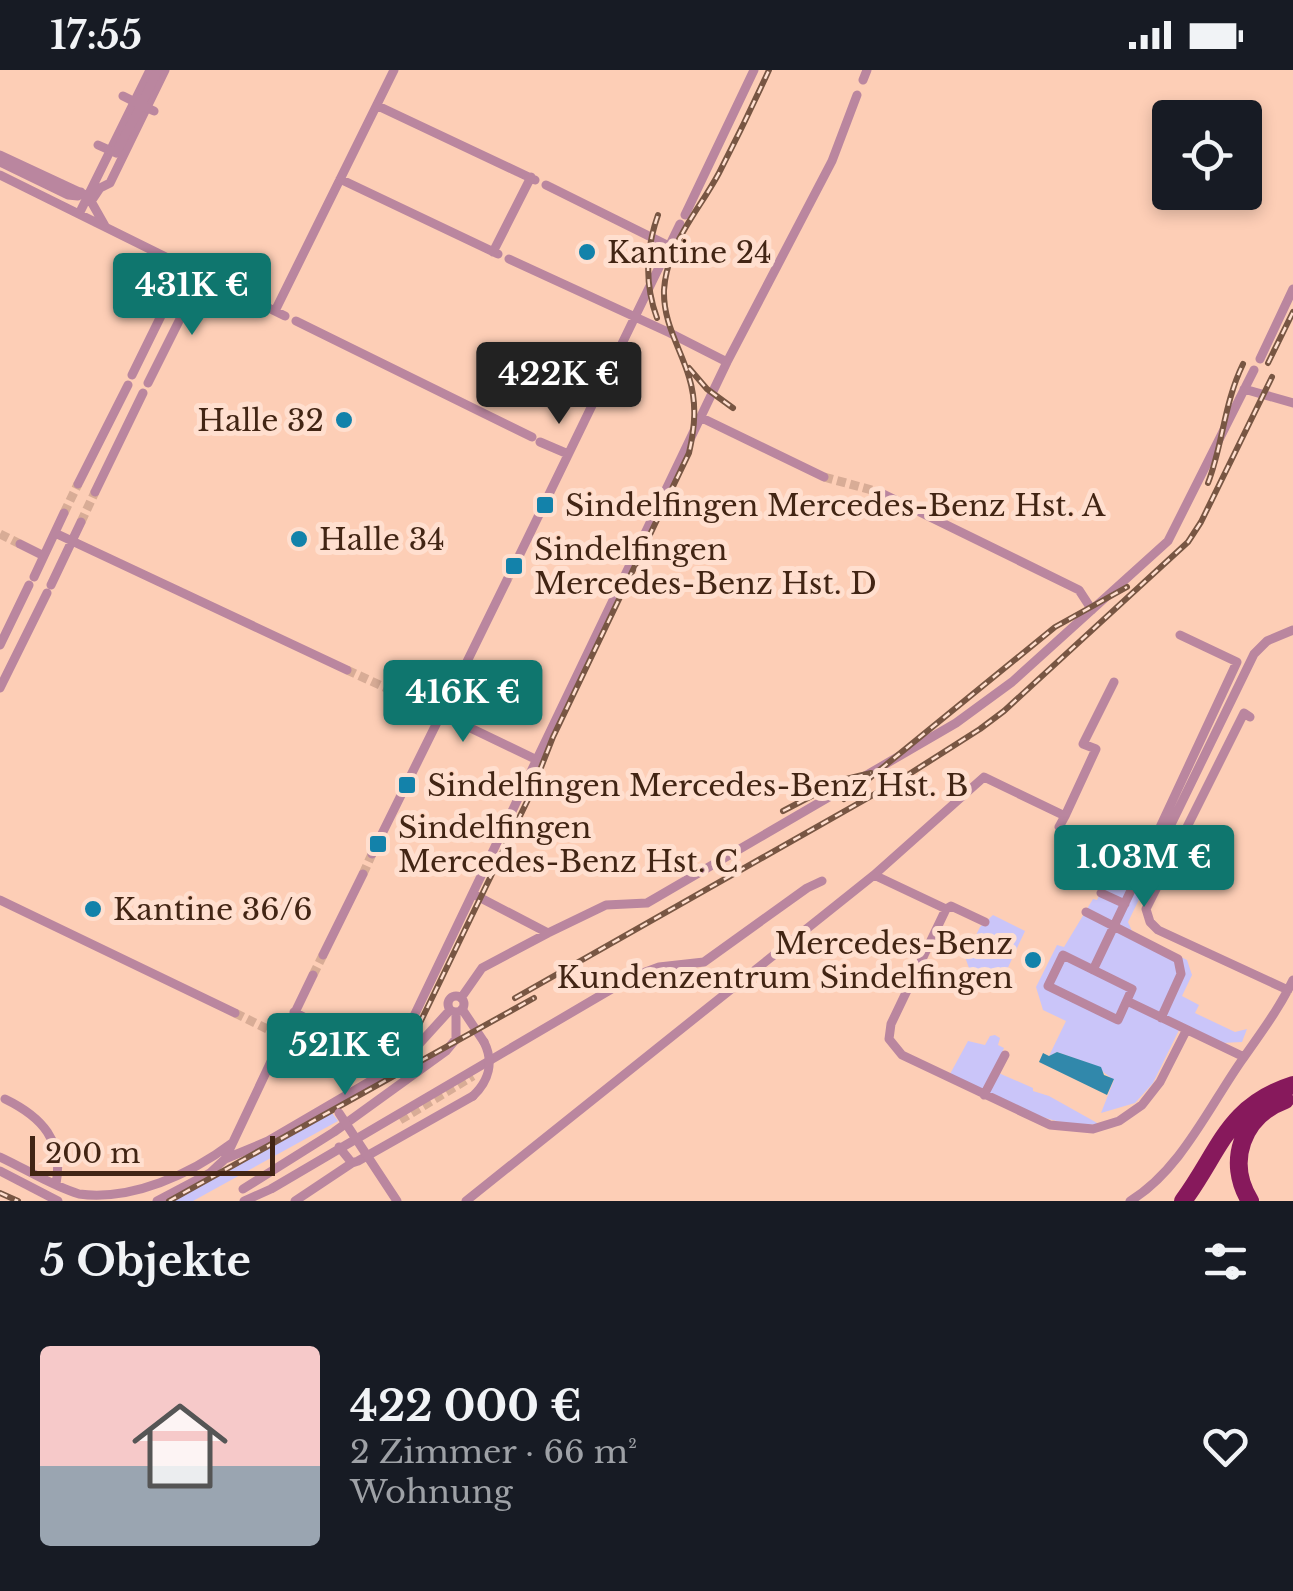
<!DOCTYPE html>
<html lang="de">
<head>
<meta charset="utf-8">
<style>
  body { margin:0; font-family:"Libre Baskerville",serif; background:#20242c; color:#f1f3f6; height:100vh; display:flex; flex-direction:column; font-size:38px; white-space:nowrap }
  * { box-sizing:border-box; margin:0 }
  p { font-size:32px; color:#9ea1a6 }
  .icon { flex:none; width:55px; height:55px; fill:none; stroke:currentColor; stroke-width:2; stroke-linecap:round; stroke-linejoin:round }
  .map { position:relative; height:1131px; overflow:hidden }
  .panel { display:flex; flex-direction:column; background:#171b24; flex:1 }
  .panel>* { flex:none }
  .tools { position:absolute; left:1152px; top:30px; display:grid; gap:20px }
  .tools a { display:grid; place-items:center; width:110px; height:110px; border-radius:10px; background:#171b24; box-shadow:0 5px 15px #0003; font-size:50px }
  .scale { position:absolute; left:30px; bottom:25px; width:245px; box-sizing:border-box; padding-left:10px; border:5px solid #422514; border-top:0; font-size:28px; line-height:35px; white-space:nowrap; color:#422514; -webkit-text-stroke:8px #ffdfcf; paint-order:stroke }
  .price { position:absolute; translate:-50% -85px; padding:0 22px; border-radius:10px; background:#0f766e; color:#fff; font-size:32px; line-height:65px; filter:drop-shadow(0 2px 5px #0008) }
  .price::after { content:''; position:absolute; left:50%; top:60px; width:30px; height:22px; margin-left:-15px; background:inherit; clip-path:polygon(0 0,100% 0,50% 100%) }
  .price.active { background:#222; color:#fff }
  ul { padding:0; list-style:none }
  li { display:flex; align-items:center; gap:30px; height:250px; padding:0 40px }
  li span { display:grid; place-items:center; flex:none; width:280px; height:200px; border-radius:10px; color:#555 }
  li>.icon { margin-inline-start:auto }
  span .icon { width:120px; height:120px; fill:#fffc; stroke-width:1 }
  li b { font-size:42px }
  h2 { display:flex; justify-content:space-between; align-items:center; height:120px; padding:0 40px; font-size:42px }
  .status { display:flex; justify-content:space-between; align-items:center; height:70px; padding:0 50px; background:#171b24; direction:ltr }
  .status svg { height:28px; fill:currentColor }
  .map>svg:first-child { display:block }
  .green { fill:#cac5f9 }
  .water { fill:#3188ab }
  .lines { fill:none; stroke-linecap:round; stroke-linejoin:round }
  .street-tunnel { stroke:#d8ac96; stroke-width:9; stroke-dasharray:9 4.5; stroke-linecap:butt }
  .street { stroke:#ba869f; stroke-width:9 }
  .highway { stroke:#87195c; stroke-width:18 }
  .rail-casing { stroke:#785643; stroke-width:6 }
  .rail { stroke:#ffdfcf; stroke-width:2.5; stroke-dasharray:8; stroke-linecap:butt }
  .street-bridge { stroke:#ba869f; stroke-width:9 }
  .poi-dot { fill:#1382aa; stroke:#ffdfcf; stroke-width:4 }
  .labels { text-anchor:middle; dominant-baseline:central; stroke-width:10; stroke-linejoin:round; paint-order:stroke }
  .poi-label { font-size:30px; fill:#422514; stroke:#ffdfcf; text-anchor:start }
</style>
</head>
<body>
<div class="status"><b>17:55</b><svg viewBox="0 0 49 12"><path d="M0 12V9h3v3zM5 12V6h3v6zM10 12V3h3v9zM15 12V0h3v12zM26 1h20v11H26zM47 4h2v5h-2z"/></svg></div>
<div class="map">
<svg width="1293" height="1131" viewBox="0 0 1293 1131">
  <rect width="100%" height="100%" fill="#fdceb6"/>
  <path class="green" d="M 1117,790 L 1150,807 L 1128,852 L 1133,863 L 1187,890 L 1192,905 L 1182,926 L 1199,935 L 1195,943 L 1235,962 L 1247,959 L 1242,972 L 1222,973 L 1182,954 L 1153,1013 L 1135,1033 L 1101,1043 L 1114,1010 L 1094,995 L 1057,982 L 1049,986 L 1066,951 L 1043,940 L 1036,917 L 1057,875 L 1064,877 L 1093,829 L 1097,830 Z
    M 993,845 L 1025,861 L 1005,904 L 993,909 L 969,898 L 965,887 L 980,857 Z
    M 995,965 L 1000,968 L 998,975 L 1004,978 L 994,1001 L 1033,1018 L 1033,1021 L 1049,1026 L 1099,1054 C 1046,1060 997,1026 950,1004 L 968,971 L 985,975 L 990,966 Z
    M 332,1043 L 338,1051 L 193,1131 L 173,1131 Z"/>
  <path class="water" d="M 1057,982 L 1101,997 L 1104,1005 L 1114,1009 L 1107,1025 L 1039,992 L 1043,983 L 1049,986 Z"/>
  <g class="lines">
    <path class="street-tunnel" d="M 824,407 L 879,422
      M 64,443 L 78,414
      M 81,452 L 95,422
      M 0,464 L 20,474
      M 507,510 L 520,484
      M 347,600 L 406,627
      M 363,804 L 372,784
      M 313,905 L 323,885
      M 235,943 L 283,967
      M 400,1050 L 473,1006"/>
    <path class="street" d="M 863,10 L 867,0
      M 378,36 L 535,110
      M 0,85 L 88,126 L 105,156
      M 0,92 L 68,125 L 78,126 L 81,122
      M 0,105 L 285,246
      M 340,109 L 498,184
      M 546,115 L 669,176
      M 92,130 L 100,118 L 110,113 L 165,0
      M 79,144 L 150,0
      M 685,145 L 754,0
      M 493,182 L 531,107
      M 509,189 L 670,263 L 727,292
      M 275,241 L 394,0
      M 296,251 L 532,367
      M 1260,289 L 1293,219
      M 132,305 L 185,197
      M 148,313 L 202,205
      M 1244,319 L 1293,333
      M 702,348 L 824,407
      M 540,372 L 568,384
      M 78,414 L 128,315
      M 95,422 L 143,323
      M 879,422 L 1079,520 L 1092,540
      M 55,463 L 347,600
      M 20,474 L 44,486
      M 520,484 L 680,154
      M 34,507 L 64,443
      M 51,515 L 81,452
      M 0,575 L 29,515
      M 458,610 L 507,510
      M 0,618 L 47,523
      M 406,627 L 535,689
      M 1250,647 L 1244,643 L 1146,839 L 1150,852 L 1158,860 L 1288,920
      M 1065,746 L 1059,757 L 1142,796 L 1237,592 L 1180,565
      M 372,784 L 453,620
      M 874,805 L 946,839 L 951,836 L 985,852
      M 1135,812 L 1142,814 L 1254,584 L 1267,571 L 1293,560
      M 1101,823 L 1125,834
      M 475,825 L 548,863
      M 0,830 L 235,943
      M 946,839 L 891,954 L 889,969 L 902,985 L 1050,1055 L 1093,1059 L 1119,1051 L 1142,1035 L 1160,1012 L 1186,961
      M 1086,842 L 1178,889 L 1181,904 L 1161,948
      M 323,885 L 363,804
      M 1063,885 L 1132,919 L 1118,950 L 1048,916 Z
      M 1093,900 L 1135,812 L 1112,800
      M448 934a8 8 0 1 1 16 0a8 8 0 1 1-16 0Z
      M 461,928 L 482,898 L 548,863 L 606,835 L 647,833 L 956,653 L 1012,612 L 1168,471 L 1254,300
      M 1127,931 L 1244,987
      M 462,939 L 484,972
      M 294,942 L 376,985 L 390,982 L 403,969 L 727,292 L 832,91 L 857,25
      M 286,961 L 313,905
      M 984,1025 L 1005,985
      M 5,1029 C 42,1047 64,1071 56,1114
      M 339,1077 L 352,1093 L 358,1091 L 473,1026
      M 0,1087 C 26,1099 52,1116 79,1124 C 132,1131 191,1104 232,1073
      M 225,1089 L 268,1071 L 393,998 L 410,984 L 450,940
      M 0,1101 L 58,1131
      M 243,1119 L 334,1062 L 446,981 L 456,969 L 456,942
      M 157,1131 L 210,1103 L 225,1089 L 277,979
      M 244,1131 L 271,1119 L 632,907 L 659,897 L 704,892 L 807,818 L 822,811
      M 295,1131 L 352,1093
      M 466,1131 L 874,805 L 984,707 L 1065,746 L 1096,679 L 1083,674 L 1114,612
      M 1130,1131 C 1180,1101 1209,1037 1242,990 C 1260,964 1279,939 1293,910"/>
    <path class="highway" d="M 1183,1131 C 1220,1081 1227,1036 1293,1015
      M 1250,1131 C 1226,1092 1242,1046 1285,1030"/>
    <g class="rail-casing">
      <path id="rail" d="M 657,248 C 644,213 646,179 658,145
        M 1268,293 L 1293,242
        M 689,298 L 707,319 L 733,338
        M 1208,413 C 1223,374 1224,333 1243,294
        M 529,728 L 553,667 L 689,383 C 695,357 697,333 689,307 C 680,277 663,253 664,220 C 667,174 698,142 719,103 C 736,70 753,35 769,0
        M 844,729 L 1055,557 L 1127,517
        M 783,741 L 842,710 L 871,703
        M 515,928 L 903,708 L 980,659 L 1004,641 L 1188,472 L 1201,452 L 1272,307
        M 383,1004 L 399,988 L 417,959 L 534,717
        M 0,1123 L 18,1131
        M 169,1131 L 534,928"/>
    </g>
    <use href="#rail" class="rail"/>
    <path class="street-bridge" d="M 123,26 L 141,35 L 158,0
      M 98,75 L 116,83 L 141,35 L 154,41
      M 473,1026 C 489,1011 494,992 484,972
      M 339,1043 L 397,1131"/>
  </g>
  <g class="poi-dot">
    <circle cx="587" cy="182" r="10"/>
    <circle cx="344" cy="350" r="10"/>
    <rect x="535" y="425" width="20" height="20" rx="5"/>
    <circle cx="299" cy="469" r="10"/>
    <rect x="504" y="486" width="20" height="20" rx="5"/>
    <rect x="397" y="705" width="20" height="20" rx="5"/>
    <rect x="368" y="764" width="20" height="20" rx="5"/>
    <circle cx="93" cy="839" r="10"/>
    <circle cx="1033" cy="890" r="10"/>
  </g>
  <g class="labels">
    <g class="poi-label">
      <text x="607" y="182">Kantine 24</text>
      <text x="324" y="350" text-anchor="end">Halle 32</text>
      <text x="565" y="435">Sindelfingen Mercedes-Benz Hst. A</text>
      <text x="319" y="469">Halle 34</text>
      <text x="534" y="479">Sindelfingen<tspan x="534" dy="34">Mercedes-Benz Hst. D</tspan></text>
      <text x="427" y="715">Sindelfingen Mercedes-Benz Hst. B</text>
      <text x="398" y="757">Sindelfingen<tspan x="398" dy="34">Mercedes-Benz Hst. C</tspan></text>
      <text x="113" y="839">Kantine 36/6</text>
      <text x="1013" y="873" text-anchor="end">Mercedes-Benz<tspan x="1013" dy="34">Kundenzentrum Sindelfingen</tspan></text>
    </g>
  </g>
</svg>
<div class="tools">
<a><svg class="icon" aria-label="locate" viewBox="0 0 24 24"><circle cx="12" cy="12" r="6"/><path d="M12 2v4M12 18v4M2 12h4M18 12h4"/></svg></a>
</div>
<div class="scale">200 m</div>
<b class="price" style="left:192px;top:268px">431K €</b>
<b class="price active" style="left:559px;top:357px">422K €</b>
<b class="price" style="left:463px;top:675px">416K €</b>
<b class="price" style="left:1144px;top:840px">1.03M €</b>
<b class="price" style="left:345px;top:1028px">521K €</b>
</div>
<section class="panel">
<h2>5 Objekte<svg class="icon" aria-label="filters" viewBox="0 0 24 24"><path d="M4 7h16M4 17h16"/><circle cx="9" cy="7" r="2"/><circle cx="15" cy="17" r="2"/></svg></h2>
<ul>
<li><span style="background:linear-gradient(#f6c9c9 60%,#9aa5b1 0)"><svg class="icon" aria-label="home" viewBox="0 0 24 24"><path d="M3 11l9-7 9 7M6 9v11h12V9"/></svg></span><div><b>422 000 €</b><p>2 Zimmer · 66 m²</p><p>Wohnung</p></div><svg class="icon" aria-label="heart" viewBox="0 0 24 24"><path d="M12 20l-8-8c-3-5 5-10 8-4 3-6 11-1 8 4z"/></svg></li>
</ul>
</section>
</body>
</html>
